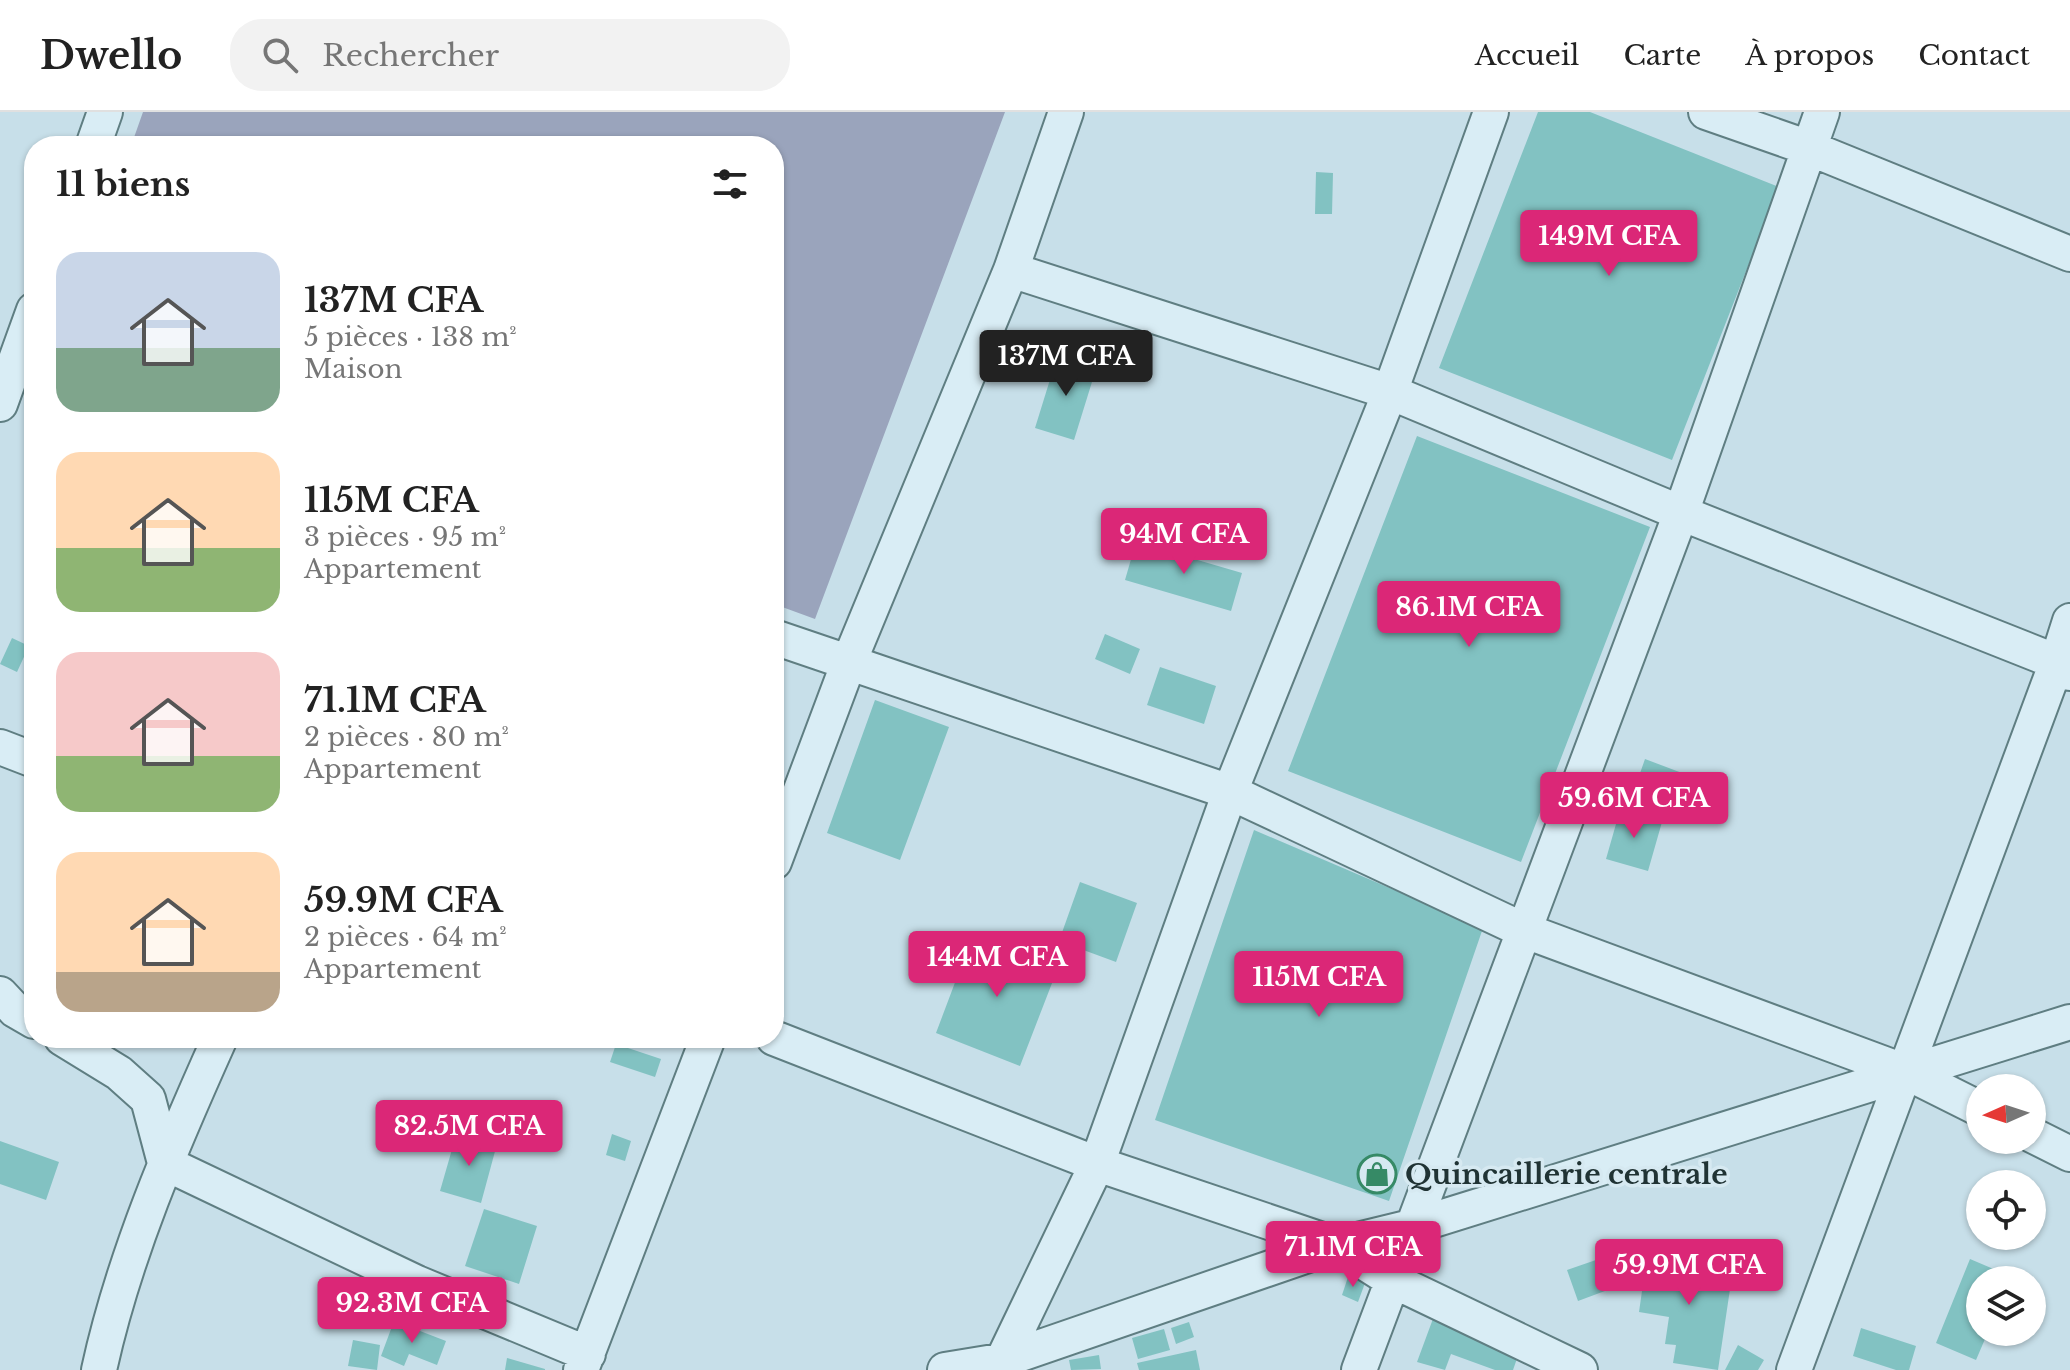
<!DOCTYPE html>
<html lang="fr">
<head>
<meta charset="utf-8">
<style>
  body { margin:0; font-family:"Libre Baskerville",serif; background:#f2f2f2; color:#222; height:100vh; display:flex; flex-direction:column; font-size:30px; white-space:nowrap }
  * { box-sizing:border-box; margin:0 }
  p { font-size:26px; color:#767676 }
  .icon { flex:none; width:44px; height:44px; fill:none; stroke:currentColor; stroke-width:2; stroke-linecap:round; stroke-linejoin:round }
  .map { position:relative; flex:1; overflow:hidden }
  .drawer { position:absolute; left:24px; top:24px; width:760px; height:912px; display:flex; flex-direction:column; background:#fff; border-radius:32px; box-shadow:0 2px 6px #0004 }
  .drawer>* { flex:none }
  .needle { width:52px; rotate:267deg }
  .fabs { position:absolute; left:1966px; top:962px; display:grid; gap:16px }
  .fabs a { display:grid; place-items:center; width:80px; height:80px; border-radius:50%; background:#fff; box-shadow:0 2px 6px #0004; font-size:40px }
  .price { position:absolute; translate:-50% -68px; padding:0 18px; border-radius:8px; background:#db2777; color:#fff; font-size:26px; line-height:52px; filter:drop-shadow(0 2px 4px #0008) }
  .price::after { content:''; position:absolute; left:50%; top:48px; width:24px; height:18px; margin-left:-12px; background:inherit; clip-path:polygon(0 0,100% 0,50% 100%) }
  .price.on { background:#222; color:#fff }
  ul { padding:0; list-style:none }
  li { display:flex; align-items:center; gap:24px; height:200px; padding:0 32px }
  li span { display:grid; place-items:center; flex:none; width:224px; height:160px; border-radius:24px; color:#555 }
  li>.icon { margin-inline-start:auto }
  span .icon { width:96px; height:96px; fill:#fffc; stroke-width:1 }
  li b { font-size:34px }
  h2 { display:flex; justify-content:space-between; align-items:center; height:96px; padding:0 32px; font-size:34px }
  header { display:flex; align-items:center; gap:48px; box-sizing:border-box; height:112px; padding:0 40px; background:#fff; border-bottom:2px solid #e0e0e0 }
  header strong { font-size:38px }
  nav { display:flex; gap:44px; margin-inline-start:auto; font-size:28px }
  .search { width:560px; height:72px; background:#f2f2f2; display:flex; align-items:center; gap:20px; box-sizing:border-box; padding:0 28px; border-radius:32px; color:#767676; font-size:30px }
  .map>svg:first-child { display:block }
  .cemetery { fill:#9aa4bc }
  .building { fill:#82c2c2 }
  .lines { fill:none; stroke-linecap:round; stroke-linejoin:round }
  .minor-casing { stroke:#5f7e82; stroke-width:38 }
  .minor { stroke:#d9edf5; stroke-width:34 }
  .labels { text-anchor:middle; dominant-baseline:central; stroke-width:7; stroke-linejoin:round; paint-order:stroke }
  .poi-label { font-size:28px; font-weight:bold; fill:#203334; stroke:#d6e9f1; text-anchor:start }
</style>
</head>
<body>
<header>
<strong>Dwello</strong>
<div class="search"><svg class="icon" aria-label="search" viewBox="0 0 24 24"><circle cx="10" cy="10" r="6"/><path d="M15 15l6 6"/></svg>Rechercher</div>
<nav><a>Accueil</a><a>Carte</a><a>À propos</a><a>Contact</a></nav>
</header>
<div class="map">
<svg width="2070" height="1258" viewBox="0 0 2070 1258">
  <rect width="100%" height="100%" fill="#c7dfe9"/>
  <path class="cemetery" d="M 143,0 L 1005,0 L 815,507 L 774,492 L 774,34 L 131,34 Z"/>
  <path class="building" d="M 1538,0 L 1590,0 L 1779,75 L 1672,348 L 1439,256 Z
    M 1316,60 L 1333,61 L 1332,102 L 1315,102 Z
    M 1057,245 L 1096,257 L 1074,328 L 1035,316 Z
    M 1417,324 L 1650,415 L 1521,750 L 1288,659 Z
    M 1136,430 L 1242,461 L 1231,499 L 1125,468 Z
    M 1105,522 L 1140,537 L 1130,562 L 1095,547 Z
    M 12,526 L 29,534 L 17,560 L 0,552 Z
    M 1160,555 L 1216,574 L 1204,612 L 1147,593 Z
    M 875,588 L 949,615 L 900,748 L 827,721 Z
    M 1645,647 L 1690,664 L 1676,703 L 1631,687 Z
    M 1620,698 L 1662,710 L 1648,759 L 1606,747 Z
    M 1254,718 L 1483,816 L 1389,1089 L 1155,1008 Z
    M 1080,770 L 1137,791 L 1116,850 L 1059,829 Z
    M 974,820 L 1059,853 L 1020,954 L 936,921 Z
    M 616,932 L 661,947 L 655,965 L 610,950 Z
    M 457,1020 L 497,1032 L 481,1091 L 440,1079 Z
    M 612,1022 L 631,1029 L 625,1049 L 606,1043 Z
    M 0,1029 L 59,1050 L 46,1088 L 0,1072 Z
    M 484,1097 L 537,1114 L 519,1172 L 465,1154 Z
    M 1619,1140 L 1629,1170 L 1578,1189 L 1567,1158 Z
    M 1647,1144 L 1733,1157 L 1718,1258 L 1673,1251 L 1676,1233 L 1665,1232 L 1669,1205 L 1639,1200 Z
    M 1970,1147 L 2010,1164 L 2009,1168 L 1980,1168 L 1980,1220 L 1988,1220 L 1976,1248 L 1936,1231 Z
    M 1348,1165 L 1365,1171 L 1358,1190 L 1342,1183 Z
    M 1434,1204 L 1521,1235 L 1513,1258 L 1495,1258 L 1451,1242 L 1445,1258 L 1417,1250 Z
    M 394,1209 L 446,1229 L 437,1253 L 409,1242 L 404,1254 L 381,1244 Z
    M 1189,1210 L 1194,1225 L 1176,1232 L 1171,1216 Z
    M 1861,1216 L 1916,1234 L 1909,1258 L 1896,1258 L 1853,1244 Z
    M 1164,1217 L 1170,1238 L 1138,1247 L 1132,1226 Z
    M 353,1228 L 380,1233 L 377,1258 L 348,1254 Z
    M 1738,1233 L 1764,1248 L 1758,1258 L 1725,1258 Z
    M 1196,1238 L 1200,1258 L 1139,1258 L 1137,1251 Z
    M 1099,1243 L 1101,1257 L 1071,1258 L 1069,1248 Z
    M 507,1246 L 545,1257 L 545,1258 L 505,1258 Z"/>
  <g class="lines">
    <g class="minor-casing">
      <path id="minor" d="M 1706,0 L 1809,36 L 2070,142
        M 93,34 L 105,0
        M 1011,158 L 1390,280 L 1681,401 L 2057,550 L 2070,561
        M 0,292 L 34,198
        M 774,525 L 1230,680 L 1523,818 L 1906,960 L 1980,997
        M 0,635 L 34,648
        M 774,750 L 849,550 L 1011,158 L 1066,0
        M 0,882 L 15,898 L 34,909
        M 62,926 L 119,961 L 148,987 L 165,1051 L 417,1171 L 588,1242
        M 774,926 L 1097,1052 L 1337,1133 L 1392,1168 L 1580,1258
        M 2032,1023 L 2070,1042
        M 99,1258 C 124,1143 172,1033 220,926
        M 581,1258 L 708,926
        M 945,1258 L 1000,1249 L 1337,1133 L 1411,1115 L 2070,910
        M 998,1258 L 1097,1052 L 1230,680 L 1390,280 L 1491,0
        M 1359,1258 L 1681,401 L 1822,0
        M 1794,1258 L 2057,550 L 2070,509"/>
    </g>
    <use href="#minor" class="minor"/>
  </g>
  <defs>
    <g id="shop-ring" transform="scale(2)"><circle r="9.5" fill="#d6e9f1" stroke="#368a66" stroke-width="1.5"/><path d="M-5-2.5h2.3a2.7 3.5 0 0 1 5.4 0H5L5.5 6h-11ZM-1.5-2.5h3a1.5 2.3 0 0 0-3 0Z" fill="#368a66"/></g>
  </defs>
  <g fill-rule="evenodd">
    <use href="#shop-ring" x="1377" y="1062"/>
  </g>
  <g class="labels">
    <g class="poi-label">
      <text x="1405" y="1062">Quincaillerie centrale</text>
    </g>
  </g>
</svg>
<div class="fabs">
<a><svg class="needle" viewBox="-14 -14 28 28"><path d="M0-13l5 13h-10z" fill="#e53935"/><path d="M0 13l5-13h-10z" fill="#767676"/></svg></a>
<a><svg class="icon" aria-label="locate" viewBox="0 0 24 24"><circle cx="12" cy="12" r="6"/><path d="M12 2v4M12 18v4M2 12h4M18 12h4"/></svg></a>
<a><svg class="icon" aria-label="layers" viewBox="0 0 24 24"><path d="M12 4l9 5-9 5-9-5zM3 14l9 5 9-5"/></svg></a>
</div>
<b class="price" style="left:1609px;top:166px">149M CFA</b>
<b class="price on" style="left:1066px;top:286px">137M CFA</b>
<b class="price" style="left:1184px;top:464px">94M CFA</b>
<b class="price" style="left:1469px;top:537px">86.1M CFA</b>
<b class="price" style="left:1634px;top:728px">59.6M CFA</b>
<b class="price" style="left:997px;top:887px">144M CFA</b>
<b class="price" style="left:1319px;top:907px">115M CFA</b>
<b class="price" style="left:469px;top:1056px">82.5M CFA</b>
<b class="price" style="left:1353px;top:1177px">71.1M CFA</b>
<b class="price" style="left:1689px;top:1195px">59.9M CFA</b>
<b class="price" style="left:412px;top:1233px">92.3M CFA</b>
<section class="drawer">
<h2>11 biens<svg class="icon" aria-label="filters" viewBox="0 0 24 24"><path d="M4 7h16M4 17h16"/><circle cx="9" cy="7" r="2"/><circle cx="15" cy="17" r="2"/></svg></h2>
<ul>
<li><span style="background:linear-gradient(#c9d6e8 60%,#7fa58c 0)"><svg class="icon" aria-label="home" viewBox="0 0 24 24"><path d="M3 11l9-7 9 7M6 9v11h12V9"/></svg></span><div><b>137M CFA</b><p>5 pièces · 138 m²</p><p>Maison</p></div></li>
<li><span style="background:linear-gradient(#ffd9b3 60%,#8fb573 0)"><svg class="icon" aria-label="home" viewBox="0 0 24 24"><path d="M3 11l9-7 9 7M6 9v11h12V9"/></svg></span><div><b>115M CFA</b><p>3 pièces · 95 m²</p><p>Appartement</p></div></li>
<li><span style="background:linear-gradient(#f6c9c9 65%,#8fb573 0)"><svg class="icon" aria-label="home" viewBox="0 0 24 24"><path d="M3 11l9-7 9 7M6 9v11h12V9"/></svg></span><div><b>71.1M CFA</b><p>2 pièces · 80 m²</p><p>Appartement</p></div></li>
<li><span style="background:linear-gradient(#ffd9b3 75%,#b9a48a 0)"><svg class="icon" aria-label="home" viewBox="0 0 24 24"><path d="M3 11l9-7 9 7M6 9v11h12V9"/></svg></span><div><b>59.9M CFA</b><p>2 pièces · 64 m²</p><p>Appartement</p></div></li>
</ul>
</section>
</div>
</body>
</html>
